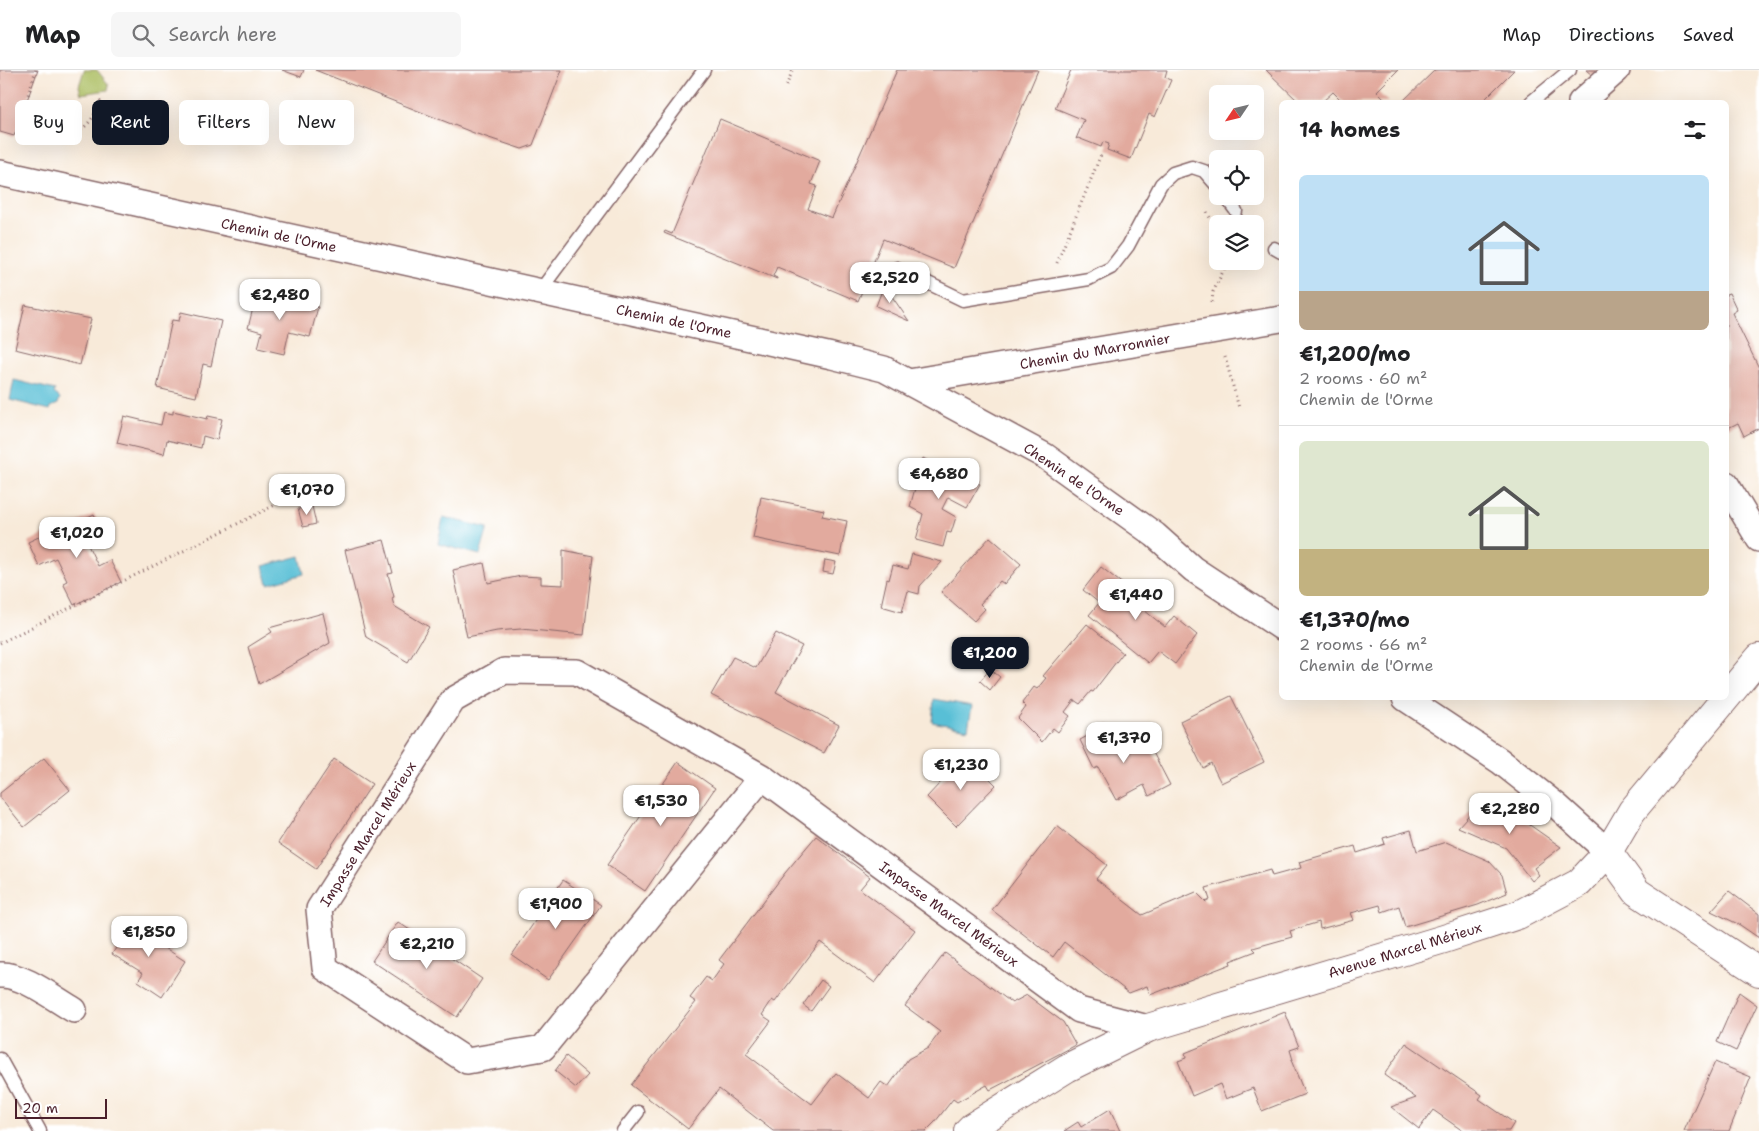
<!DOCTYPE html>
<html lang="en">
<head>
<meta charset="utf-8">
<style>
  body { margin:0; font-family:"Shantell Sans",sans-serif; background:#f6f6f6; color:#202124; height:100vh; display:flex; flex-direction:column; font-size:19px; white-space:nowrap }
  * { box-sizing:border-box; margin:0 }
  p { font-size:16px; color:#757577 }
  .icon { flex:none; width:28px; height:28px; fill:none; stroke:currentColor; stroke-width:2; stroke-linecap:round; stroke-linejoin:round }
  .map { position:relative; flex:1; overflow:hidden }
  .details { position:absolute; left:1279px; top:30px; width:450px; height:600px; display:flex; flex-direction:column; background:#fff; border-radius:8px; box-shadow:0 5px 20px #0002 }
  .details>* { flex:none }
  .guide { position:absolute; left:15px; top:30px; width:475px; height:45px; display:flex; gap:10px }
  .needle { width:32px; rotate:235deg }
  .controls { position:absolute; left:1209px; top:15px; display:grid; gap:10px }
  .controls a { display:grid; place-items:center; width:55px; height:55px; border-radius:8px; background:#fff; box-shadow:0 5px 20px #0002; font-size:25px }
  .scale { position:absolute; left:15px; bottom:12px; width:92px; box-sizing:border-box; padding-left:5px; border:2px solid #4a1f2b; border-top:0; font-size:14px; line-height:18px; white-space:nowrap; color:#4a1f2b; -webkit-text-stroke:4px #fff; paint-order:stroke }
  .price { position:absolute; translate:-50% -42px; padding:0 11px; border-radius:10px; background:#fff; color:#222; font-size:16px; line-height:32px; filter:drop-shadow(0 1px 2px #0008) }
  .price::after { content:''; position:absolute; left:50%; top:30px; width:15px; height:11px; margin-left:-8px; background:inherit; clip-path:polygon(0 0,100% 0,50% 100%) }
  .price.on { background:#111827; color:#fff }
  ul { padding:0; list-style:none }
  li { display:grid; align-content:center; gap:10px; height:265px; padding:0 20px }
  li+li { border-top:1px solid #e0e0e0 }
  li span { display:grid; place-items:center; height:155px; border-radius:8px; color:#555 }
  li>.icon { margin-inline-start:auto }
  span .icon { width:90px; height:90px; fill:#fffc; stroke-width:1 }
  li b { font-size:21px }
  h2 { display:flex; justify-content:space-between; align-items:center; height:60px; padding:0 20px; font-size:21px }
  .chip { padding:0 18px; border-radius:8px; background:#fff; box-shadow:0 5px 20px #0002; font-size:18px; line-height:45px }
  .chip.on { background:#111827; color:#fff }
  header { display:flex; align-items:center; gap:30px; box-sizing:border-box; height:70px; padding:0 25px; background:#fff; border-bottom:1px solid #e0e0e0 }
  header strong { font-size:24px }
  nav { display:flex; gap:28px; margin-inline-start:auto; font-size:18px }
  .search { width:350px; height:45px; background:#f6f6f6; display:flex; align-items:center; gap:12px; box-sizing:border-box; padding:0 18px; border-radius:8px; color:#757577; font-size:19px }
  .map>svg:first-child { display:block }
  .green { fill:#abbd61; stroke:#7a6e46 }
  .water { fill:#58bfd6; stroke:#516f80 }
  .building { fill:#e2aa9e }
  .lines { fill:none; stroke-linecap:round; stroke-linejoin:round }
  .lane-casing { stroke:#876668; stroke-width:15 }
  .street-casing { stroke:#876668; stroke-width:28 }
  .secondary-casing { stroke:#876668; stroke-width:30 }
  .path { stroke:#876668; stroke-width:3; stroke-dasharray:1 4; stroke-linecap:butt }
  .lane { stroke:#fff; stroke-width:12 }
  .street { stroke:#fff; stroke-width:25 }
  .secondary { stroke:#fff; stroke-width:28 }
  .labels { text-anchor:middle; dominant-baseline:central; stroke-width:4; stroke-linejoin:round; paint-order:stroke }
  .street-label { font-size:14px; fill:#4a1f2b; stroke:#fff }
</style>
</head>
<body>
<header>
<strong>Map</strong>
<div class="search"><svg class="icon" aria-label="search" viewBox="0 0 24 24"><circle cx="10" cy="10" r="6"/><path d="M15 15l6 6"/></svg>Search here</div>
<nav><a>Map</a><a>Directions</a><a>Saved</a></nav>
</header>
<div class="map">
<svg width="1759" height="1061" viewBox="0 0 1759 1061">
  <rect width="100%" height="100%" fill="#fff"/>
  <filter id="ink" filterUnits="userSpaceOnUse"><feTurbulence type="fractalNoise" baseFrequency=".02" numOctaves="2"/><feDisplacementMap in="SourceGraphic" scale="10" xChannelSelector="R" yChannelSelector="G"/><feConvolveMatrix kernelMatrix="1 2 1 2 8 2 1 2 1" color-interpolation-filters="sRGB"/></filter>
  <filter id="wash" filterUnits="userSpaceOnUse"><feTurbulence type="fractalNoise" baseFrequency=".0096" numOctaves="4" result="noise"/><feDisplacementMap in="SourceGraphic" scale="20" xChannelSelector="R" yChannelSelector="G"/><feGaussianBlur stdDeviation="1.12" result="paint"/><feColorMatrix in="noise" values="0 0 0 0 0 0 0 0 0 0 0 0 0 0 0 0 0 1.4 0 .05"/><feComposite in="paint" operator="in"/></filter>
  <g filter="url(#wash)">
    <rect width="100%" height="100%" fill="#f8ead9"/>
    <path class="green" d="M 84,0 L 97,0 L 109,15 L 108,20 L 81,24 L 79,16 Z"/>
    <path class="water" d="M 14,310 L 55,320 L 54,323 L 60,328 L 58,334 L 51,337 L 50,340 L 10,330 Z
      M 443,447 L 488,458 L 480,485 L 438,474 Z
      M 300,486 L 304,504 L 268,514 L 263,496 Z
      M 934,629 L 972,636 L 968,659 L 932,652 Z"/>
    <g id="blocks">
      <path class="building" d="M 0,0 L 38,0 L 14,66 L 0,62 Z
        M 282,0 L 304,0 L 301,7 Z
        M 315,0 L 562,0 L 533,75 L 522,79 L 474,63 Z
        M 897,0 L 1038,0 L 954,198 L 883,169 L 858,231 L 777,197 L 773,206 L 777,208 L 777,209 L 664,163 L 665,161 L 672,164 L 720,49 L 820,91 L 811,114 L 817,116 L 808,139 L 832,148 Z
        M 1071,0 L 1167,0 L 1165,7 L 1171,10 L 1155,47 L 1149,44 L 1131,89 L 1107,80 L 1109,74 L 1103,72 L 1101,77 L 1078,68 L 1076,69 L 1084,50 L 1055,38 Z
        M 1266,0 L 1398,0 L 1377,21 L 1388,32 L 1343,32 L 1333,22 L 1322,32 L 1299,32 Z
        M 1435,0 L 1514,0 L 1482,32 L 1402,32 Z
        M 1586,0 L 1598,0 L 1592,5 Z
        M 884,215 L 909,251 L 876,236 Z
        M 257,222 L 318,237 L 310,267 L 289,262 L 284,284 L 258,278 L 262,262 L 248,258 Z
        M 1729,223 L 1737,240 L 1732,243 L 1759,298 L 1759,358 L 1744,366 L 1738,353 L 1726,359 L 1726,224 Z
        M 25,235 L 91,249 L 80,295 L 15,279 Z
        M 181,242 L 221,251 L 211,296 L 203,294 L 196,327 L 157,318 L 172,250 L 179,251 Z
        M 173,341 L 207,349 L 208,346 L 222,349 L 217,370 L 203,366 L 201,378 L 167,370 L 164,384 L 117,373 L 124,346 L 161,355 L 164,342 L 173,344 Z
        M 923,388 L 938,396 L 940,393 L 980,414 L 967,437 L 948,427 L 942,439 L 956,447 L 951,463 L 947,462 L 943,477 L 916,470 L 923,444 L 910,437 Z
        M 761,427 L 824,440 L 822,446 L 847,451 L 840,486 L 753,468 Z
        M 312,436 L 316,454 L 303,457 L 298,439 Z
        M 94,444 L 104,465 L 87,473 L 98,496 L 110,490 L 121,512 L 74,535 L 63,513 L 67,511 L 56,488 L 39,496 L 28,472 L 45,464 L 47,467 Z
        M 990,467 L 1021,494 L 1004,514 L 1000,511 L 980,534 L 985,539 L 974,551 L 941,522 Z
        M 384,470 L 393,503 L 388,504 L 394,527 L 392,528 L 394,536 L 429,557 L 408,592 L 366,567 L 345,480 Z
        M 563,480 L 593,486 L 584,565 L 521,559 L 497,561 L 467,567 L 453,500 L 484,493 L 488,513 L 521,506 L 541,507 L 541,514 L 563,515 Z
        M 912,484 L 942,492 L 920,516 L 919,524 L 908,521 L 902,542 L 881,536 L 887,509 L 889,510 L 893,495 L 908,499 Z
        M 825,490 L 836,492 L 833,504 L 823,502 Z
        M 1101,497 L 1143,530 L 1139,536 L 1165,557 L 1174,546 L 1197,565 L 1175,594 L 1158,581 L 1148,593 L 1089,545 L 1099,533 L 1083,520 Z
        M 323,543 L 330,573 L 259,614 L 248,577 L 272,562 L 269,558 Z
        M 1087,554 L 1123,583 L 1093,622 L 1091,621 L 1080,634 L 1074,630 L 1065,642 L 1070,646 L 1058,662 L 1053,658 L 1042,672 L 1018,648 L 1026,637 L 1022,633 L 1034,617 L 1037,619 L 1046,608 L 1043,606 Z
        M 776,563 L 802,576 L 776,622 L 839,655 L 824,683 L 711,625 L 733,587 L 756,598 Z
        M 990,599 L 1000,607 L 990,620 L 980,611 Z
        M 1231,626 L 1264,692 L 1221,713 L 1211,693 L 1203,698 L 1180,651 Z
        M 1110,654 L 1121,677 L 1129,673 L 1131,679 L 1147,671 L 1170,715 L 1149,726 L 1144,715 L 1116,730 L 1098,697 L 1094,699 L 1080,670 Z
        M 966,685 L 996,715 L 956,756 L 927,727 Z
        M 44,688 L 70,720 L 24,757 L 0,727 L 0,723 Z
        M 334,689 L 372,714 L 316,799 L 278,773 Z
        M 678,692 L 715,718 L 645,821 L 607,795 Z
        M 1490,727 L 1561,777 L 1534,798 L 1539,805 L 1532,811 L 1506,778 L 1458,757 L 1483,729 Z
        M 1057,756 L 1107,795 L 1096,809 L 1142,845 L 1196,822 L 1206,832 L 1210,830 L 1206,818 L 1270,800 L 1272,806 L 1301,798 L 1299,792 L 1355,776 L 1357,783 L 1385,774 L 1383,768 L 1411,760 L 1417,781 L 1446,772 L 1489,791 L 1502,805 L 1507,823 L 1478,835 L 1405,857 L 1399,836 L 1382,842 L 1380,835 L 1351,843 L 1354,850 L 1320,859 L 1319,852 L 1290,861 L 1292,867 L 1253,878 L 1256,881 L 1230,891 L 1231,894 L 1150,925 L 1147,916 L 1129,923 L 1064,872 L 1053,887 L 992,840 Z
        M 816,766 L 870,807 L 860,819 L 915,860 L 875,913 L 820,872 L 775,932 L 772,930 L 762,945 L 771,951 L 746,984 L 812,1034 L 836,1003 L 869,1028 L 881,1012 L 888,1017 L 908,989 L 928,978 L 940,962 L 905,936 L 945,883 L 1012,933 L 1027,925 L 1063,952 L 1076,975 L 990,1020 L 987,1015 L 957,1032 L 953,1029 L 935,1052 L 926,1061 L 773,1061 L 719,1019 L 688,1059 L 631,1015 L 696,932 L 690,928 L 706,907 L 712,911 L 724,894 L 719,890 L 785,803 Z
        M 563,810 L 601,835 L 548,910 L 512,885 Z
        M 1729,821 L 1759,844 L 1759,868 L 1740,855 L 1711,841 Z
        M 134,851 L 164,871 L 162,876 L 185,891 L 162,927 L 138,911 L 143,903 L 112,884 Z
        M 398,852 L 482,909 L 457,947 L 372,891 Z
        M 821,910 L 829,916 L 811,941 L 803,935 Z
        M 1739,922 L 1757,935 L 1736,981 L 1717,972 Z
        M 1285,942 L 1299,977 L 1290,980 L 1293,990 L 1291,990 L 1305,1024 L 1262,1041 L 1253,1018 L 1226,1029 L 1220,1014 L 1192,1026 L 1178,991 L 1186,988 L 1185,983 Z
        M 1406,973 L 1482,1025 L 1479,1029 L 1514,1053 L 1509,1061 L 1463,1061 L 1433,1040 L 1419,1059 L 1391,1037 L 1416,1028 L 1384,1005 Z
        M 566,986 L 588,1005 L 576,1018 L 555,1001 Z
        M 1715,992 L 1751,1007 L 1729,1061 L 1684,1061 Z
        M 1110,1039 L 1120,1061 L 1064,1061 L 1078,1052 L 1081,1057 Z"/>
    </g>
  </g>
  <g filter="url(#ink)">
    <use href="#blocks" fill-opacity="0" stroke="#876668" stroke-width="1"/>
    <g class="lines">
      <g class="lane-casing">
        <path id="lane" d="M 1531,32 L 1570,0
          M 1225,126 L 1236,141
          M 1274,178 L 1281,182
          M 897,198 L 963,230 L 1089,209 L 1111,198 L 1128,176 L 1161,114 L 1173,103 L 1192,97 L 1204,101 L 1218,117
          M 539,222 L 704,0
          M 0,989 L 40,1061
          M 623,1061 L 638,1042"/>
      </g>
      <g class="street-casing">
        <path id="street" d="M 1581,32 L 1617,0
          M 0,103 L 832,286 L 884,299 L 1045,386 L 1155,465 L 1193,499 L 1281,557
          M 909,312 L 1281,249
          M 1726,414 L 1759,469
          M 1405,628 L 1500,691 L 1557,736 L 1608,782
          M 762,707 L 543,978 L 467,991 L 325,898 L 319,839 L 453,630 L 504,601 L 577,602 L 762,707 L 1079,940 L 1148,958
          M 0,905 C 21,903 55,929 74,940"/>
      </g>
      <g class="secondary-casing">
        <path id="secondary" d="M 1608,782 L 1637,822 L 1759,902
          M 968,1061 L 972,1057 L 1067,998 L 1148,958 L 1444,869 L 1518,845 L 1579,813 L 1608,782 L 1632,741 L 1759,588"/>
      </g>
      <path class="path" d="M 36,0 L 22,44 L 73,64 C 91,56 95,44 102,27
        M 786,16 L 793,0
        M 1207,142 L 1218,163
        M 1057,193 L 1102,82
        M 1212,232 L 1213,222 L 1228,191
        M 1225,287 L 1239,338
        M 0,573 L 285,430"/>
      <use href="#lane" class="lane"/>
      <use href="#street" class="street"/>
      <use href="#secondary" class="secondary"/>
    </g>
  </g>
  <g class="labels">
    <g class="street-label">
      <text transform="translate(279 165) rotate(12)">Chemin de l'Orme</text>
      <text transform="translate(674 251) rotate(12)">Chemin de l'Orme</text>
      <text transform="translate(1095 281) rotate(-10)">Chemin du Marronnier</text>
      <text transform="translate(1074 409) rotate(34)">Chemin de l'Orme</text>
      <text transform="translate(368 764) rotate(-58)">Impasse Marcel Mérieux</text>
      <text transform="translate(949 844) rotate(36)">Impasse Marcel Mérieux</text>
      <text transform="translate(1405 880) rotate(-17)">Avenue Marcel Mérieux</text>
    </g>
  </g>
</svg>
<div class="controls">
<a><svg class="needle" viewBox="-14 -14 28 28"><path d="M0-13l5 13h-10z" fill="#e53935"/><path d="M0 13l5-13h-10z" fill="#757577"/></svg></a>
<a><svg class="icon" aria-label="locate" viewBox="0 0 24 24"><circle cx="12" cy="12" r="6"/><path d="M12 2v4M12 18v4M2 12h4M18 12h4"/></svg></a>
<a><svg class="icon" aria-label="layers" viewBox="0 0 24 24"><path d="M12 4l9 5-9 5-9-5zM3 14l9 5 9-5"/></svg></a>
</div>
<div class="scale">20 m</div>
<b class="price" style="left:890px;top:234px">€2,520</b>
<b class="price" style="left:280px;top:251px">€2,480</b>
<b class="price" style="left:939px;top:430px">€4,680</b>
<b class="price" style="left:307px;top:446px">€1,070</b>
<b class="price" style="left:77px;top:489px">€1,020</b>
<b class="price" style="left:1136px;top:551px">€1,440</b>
<b class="price on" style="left:990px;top:609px">€1,200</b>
<b class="price" style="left:1124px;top:694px">€1,370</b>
<b class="price" style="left:961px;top:721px">€1,230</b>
<b class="price" style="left:661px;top:757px">€1,530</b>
<b class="price" style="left:1510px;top:765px">€2,280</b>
<b class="price" style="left:556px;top:860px">€1,900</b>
<b class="price" style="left:149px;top:888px">€1,850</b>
<b class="price" style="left:427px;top:900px">€2,210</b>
<div class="guide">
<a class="chip">Buy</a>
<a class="chip on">Rent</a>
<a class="chip">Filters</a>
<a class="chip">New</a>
</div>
<section class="details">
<h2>14 homes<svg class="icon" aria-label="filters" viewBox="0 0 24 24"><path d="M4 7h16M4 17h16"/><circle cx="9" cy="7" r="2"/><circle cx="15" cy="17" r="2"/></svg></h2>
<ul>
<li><span style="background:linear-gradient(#bfe0f5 75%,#b9a48a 0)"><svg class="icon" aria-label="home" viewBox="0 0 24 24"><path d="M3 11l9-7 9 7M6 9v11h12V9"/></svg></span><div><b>€1,200/mo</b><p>2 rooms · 60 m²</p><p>Chemin de l'Orme</p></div></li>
<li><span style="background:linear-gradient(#dfe7d0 70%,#c2b280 0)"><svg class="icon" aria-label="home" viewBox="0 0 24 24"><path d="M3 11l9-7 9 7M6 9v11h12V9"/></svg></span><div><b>€1,370/mo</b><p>2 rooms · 66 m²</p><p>Chemin de l'Orme</p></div></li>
</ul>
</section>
</div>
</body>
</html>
